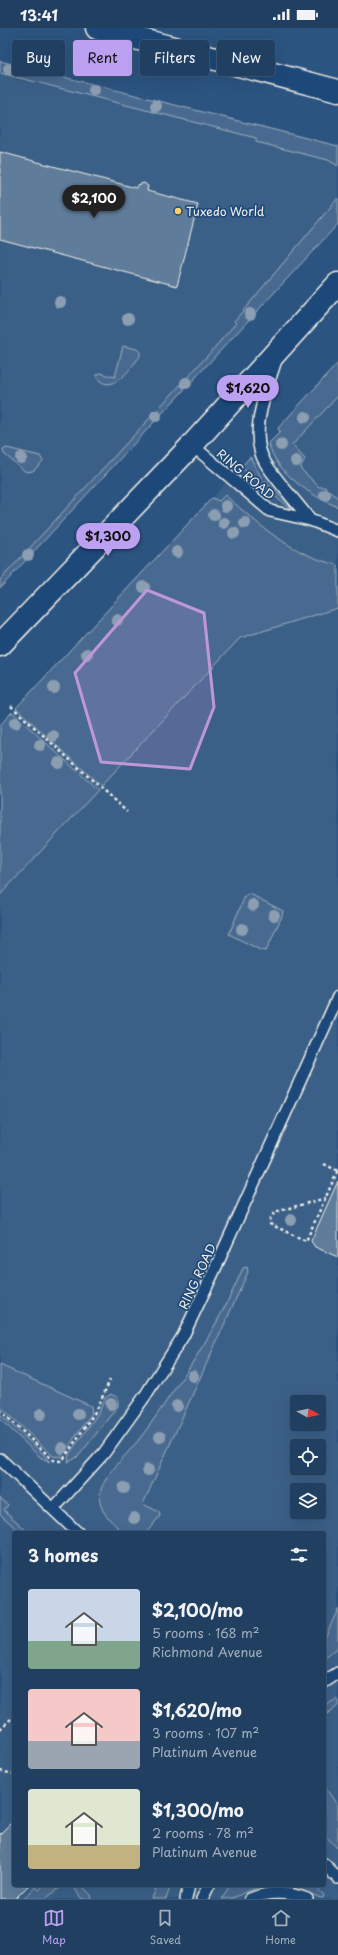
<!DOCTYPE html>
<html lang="en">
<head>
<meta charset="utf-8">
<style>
  body { margin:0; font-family:"Playpen Sans",sans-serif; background:#2d4a6a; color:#f1f3f6; height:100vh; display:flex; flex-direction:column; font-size:15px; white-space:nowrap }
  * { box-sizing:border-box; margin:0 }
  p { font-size:13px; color:#a2afbd }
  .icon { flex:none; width:22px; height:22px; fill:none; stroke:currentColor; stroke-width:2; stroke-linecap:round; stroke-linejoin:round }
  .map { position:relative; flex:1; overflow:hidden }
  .sheet { position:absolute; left:12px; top:1503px; width:314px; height:356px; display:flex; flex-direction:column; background:#213f61; border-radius:4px; box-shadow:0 4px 16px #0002,0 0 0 1px #3e5876 }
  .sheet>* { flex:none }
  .top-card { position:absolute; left:12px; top:12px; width:314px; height:36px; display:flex; gap:8px }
  .needle { width:26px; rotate:98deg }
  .tools { position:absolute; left:290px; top:1367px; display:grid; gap:8px }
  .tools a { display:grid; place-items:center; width:36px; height:36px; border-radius:4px; background:#213f61; box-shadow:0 4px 16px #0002,0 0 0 1px #3e5876; font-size:20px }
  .price { position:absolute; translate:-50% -34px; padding:0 9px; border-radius:14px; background:#bca0f2; color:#111; font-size:13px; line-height:26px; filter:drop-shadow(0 1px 2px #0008) }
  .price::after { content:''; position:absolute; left:50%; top:24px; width:12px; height:9px; margin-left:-6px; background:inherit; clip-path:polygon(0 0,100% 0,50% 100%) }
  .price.active { background:#222; color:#fff }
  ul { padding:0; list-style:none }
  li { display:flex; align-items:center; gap:12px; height:100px; padding:0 16px }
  li span { display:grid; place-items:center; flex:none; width:112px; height:80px; border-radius:4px; color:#555 }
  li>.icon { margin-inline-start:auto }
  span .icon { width:48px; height:48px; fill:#fffc; stroke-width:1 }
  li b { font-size:17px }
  h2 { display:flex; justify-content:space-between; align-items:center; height:48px; padding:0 16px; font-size:17px }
  .chip { padding:0 14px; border-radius:4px; background:#213f61; box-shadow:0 4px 16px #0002,0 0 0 1px #3e5876; font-size:14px; line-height:36px }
  .chip.active { background:#bca0f2; color:#111 }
  .status { display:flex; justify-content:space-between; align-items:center; height:28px; padding:0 20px; background:#213f61; direction:ltr }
  .status svg { height:11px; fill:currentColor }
  .dock { display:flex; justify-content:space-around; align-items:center; height:56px; border-top:1px solid #3e5876; background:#213f61; font-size:11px; color:#a2afbd }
  .dock a { display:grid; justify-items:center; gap:2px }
  .dock .active { color:#bca0f2 }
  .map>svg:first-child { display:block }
  .built { fill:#3b6088; fill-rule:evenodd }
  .green { fill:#496b90; stroke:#9eaebc }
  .building { fill:#5e7b9a; stroke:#f4f1e8 }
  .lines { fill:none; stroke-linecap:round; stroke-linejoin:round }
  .lane-casing { stroke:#f4f1e8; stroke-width:14 }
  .street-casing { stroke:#f4f1e8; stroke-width:25 }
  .primary-casing { stroke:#f4f1e8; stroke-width:25 }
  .path { stroke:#f4f1e8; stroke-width:2.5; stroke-dasharray:3 3; stroke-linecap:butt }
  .lane { stroke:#1f4a7a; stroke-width:11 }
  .street { stroke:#1f4a7a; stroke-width:22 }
  .primary { stroke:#1f4a7a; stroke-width:22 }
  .tree { fill:#8c9fb2 }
  .marked { fill:#be98d6; fill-opacity:0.2; stroke:#be98d6; stroke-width:3; stroke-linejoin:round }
  .poi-dot { fill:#ffd166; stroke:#1f4a7a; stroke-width:1.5 }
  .labels { text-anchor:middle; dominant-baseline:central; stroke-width:3.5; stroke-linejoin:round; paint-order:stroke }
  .poi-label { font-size:12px; fill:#f4f1e8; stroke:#1f4a7a; text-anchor:start }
  .street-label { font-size:12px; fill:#f4f1e8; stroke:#1f4a7a }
</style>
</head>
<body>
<div class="status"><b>13:41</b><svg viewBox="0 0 49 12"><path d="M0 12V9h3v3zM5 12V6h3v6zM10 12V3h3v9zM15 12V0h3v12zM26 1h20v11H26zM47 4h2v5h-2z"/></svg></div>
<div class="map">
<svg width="338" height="1871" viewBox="0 0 338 1871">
  <rect width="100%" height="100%" fill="#2c5481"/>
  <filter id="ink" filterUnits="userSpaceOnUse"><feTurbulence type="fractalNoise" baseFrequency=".025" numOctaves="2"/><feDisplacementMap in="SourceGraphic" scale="8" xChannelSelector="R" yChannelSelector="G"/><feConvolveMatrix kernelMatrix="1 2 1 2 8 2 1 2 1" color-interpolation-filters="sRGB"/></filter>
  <g filter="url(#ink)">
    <path class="built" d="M 0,33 L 338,118 L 338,196 L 0,560 Z
      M 338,335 L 338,1871 L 0,1871 L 0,697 L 250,429 L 269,415 L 280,404 L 278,400 ZM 297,1374 L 319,1374 L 319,1396 L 297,1396 ZM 297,1418 L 319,1418 L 319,1440 L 297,1440 ZM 297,1462 L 319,1462 L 319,1484 L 297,1484 ZM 14,1505 L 324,1505 L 324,1857 L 14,1857 Z"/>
    <path class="green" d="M 0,33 L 338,118 L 338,138 L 328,132 L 256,114 L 256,110 L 0,45 Z
      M 338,170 L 338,196 L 0,560 L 0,552 L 208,327 L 236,295 L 234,293 L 242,284 Z
      M 123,318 L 137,321 L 140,324 L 140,328 C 131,340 112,368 97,350 L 97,347 L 100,345 L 115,349 Z
      M 338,335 L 338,368 L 292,417 L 305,431 L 300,440 L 319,459 L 325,459 L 338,470 L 338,479 C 313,469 274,444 269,415 L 280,404 L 278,400 Z
      M 7,420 L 40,428 L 43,433 L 33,443 L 26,444 L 4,426 L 3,422 Z
      M 250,429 L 261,449 L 291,479 L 290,481 L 241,439 Z
      M 225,467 C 259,497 292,527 338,537 L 338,580 L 240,610 L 101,758 L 16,680 L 212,470 L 219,473 Z
      M 12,684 L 98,762 L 0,867 L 0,697 Z
      M 250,866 L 283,883 L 282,888 L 266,923 L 260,922 L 229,906 L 245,868 Z
      M 247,1239 L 248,1244 L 143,1476 L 159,1484 L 160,1488 L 146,1505 L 124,1505 C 112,1494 97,1483 100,1465 C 103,1449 126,1427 137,1414 C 151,1396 163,1378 176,1359 C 202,1322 225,1282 243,1240 Z
      M 0,1337 L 91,1378 L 92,1385 L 61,1429 L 53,1428 L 0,1378 Z
      M 111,1366 L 118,1370 L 118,1378 L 81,1425 L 76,1430 L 68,1434 L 69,1426 L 99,1384 L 105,1370 Z
      M 0,1386 L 43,1426 L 50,1434 L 40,1429 L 0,1391 Z
      M 0,1470 L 8,1477 L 4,1482 L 29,1505 L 21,1505 L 0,1486 Z
      M 338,1581 L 338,1620 L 324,1631 L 324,1612 Z
      M 338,1671 L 338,1678 L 324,1688 L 324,1677 Z
      M 324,1758 L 338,1778 L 338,1821 L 324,1806 Z
      M 44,1857 L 64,1857 L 45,1871 L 24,1871 L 35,1859 L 39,1862 Z
      M 72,1857 L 81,1857 L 91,1867 L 92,1871 L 82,1871 Z
      M 157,1857 L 171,1857 L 166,1871 L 152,1871 Z
      M 230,1857 L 314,1857 L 324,1867 L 323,1870 L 320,1870 C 298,1859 274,1853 251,1862 C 238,1866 237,1871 222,1871 Z"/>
    <path class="building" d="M 0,124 L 136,160 L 138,157 L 144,155 L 148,158 L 147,163 L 198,176 L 177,258 L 0,211 Z
      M 338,1153 L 338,1229 L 315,1219 L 311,1213 Z
      M 14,1792 L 14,1857 L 29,1857 L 15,1871 L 0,1871 L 0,1806 Z"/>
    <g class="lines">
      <g class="lane-casing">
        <path id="lane" d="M 276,332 C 267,361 247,407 266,436 C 279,456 296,473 310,492
          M 192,417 L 270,483 L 310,492 L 338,503
          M 0,1431 L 78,1505
          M 53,1481 L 104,1425 L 145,1368 L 183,1308 L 214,1243 L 338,969
          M 324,1654 L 338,1645
          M 324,1836 L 338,1850
          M 186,1871 L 189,1857
          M 202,1871 L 209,1857
          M 250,1871 C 269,1863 289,1864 307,1871"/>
      </g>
      <g class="street-casing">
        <path id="street" d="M 0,617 L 192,417 L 338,256"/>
      </g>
      <g class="primary-casing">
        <path id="primary" d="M 97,0 L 338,63"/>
      </g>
      <path class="path" d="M 11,678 L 127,784
        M 324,1136 L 338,1143
        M 326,1170 L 275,1184 L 270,1191 L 270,1196 L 306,1213 L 338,1142
        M 0,1382 L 53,1432 L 60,1433 L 64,1430 L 97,1381 L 110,1352
        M 0,1701 L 14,1688
        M 0,1743 L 14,1746"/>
      <use href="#lane" class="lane"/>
      <use href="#street" class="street"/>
      <use href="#primary" class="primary"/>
    </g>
    <g class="tree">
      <circle cx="9" cy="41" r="6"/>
      <circle cx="94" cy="62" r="6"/>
      <circle cx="156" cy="78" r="6"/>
      <circle cx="60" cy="274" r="6"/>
      <circle cx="250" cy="286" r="6"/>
      <circle cx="128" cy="291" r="6"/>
      <circle cx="186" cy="355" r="6"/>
      <circle cx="156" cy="388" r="6"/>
      <circle cx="305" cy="389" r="6"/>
      <circle cx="281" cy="417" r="6"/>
      <circle cx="21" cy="430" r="6"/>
      <circle cx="296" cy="433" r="6"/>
      <circle cx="325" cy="467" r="6"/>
      <circle cx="226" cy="478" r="6"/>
      <circle cx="214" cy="487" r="6"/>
      <circle cx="224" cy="495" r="6"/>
      <circle cx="245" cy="495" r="6"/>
      <circle cx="234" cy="505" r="6"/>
      <circle cx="177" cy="524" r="6"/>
      <circle cx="28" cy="527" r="6"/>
      <circle cx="144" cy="559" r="6"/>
      <circle cx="117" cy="592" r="6"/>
      <circle cx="87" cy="626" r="6"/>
      <circle cx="54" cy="660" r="6"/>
      <circle cx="15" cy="695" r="6"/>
      <circle cx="53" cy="708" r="6"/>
      <circle cx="40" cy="717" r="6"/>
      <circle cx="59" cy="735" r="6"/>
      <circle cx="253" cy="877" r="6"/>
      <circle cx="274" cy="887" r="6"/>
      <circle cx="242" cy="901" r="6"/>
      <circle cx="291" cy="1192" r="6"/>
      <circle cx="193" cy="1348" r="6"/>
      <circle cx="111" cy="1376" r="6"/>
      <circle cx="177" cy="1378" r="6"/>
      <circle cx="41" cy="1386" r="6"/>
      <circle cx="78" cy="1386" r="6"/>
      <circle cx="160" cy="1409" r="6"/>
      <circle cx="62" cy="1420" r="6"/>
      <circle cx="148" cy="1442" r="6"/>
      <circle cx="124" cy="1460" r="6"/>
      <circle cx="134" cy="1490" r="6"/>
    </g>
  </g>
  <path class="marked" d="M 147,562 L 204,585 L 214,679 L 190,741 L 101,734 L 75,645 Z"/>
  <circle class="poi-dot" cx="178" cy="183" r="4"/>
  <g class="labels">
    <g class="poi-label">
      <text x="186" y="183">Tuxedo World</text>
    </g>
    <g class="street-label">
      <text transform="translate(246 446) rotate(40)">RING ROAD</text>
      <text transform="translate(197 1248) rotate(-65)">RING ROAD</text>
    </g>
  </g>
</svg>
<div class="tools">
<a><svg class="needle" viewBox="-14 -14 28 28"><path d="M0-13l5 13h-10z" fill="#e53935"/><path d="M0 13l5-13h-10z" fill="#a2afbd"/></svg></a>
<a><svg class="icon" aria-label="locate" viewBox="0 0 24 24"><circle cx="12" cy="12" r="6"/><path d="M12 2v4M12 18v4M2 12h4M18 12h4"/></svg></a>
<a><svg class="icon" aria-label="layers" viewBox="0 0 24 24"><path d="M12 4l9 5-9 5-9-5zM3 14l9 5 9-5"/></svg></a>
</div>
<b class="price active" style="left:94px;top:191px">$2,100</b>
<b class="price" style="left:248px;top:381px">$1,620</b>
<b class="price" style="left:108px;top:529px">$1,300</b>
<div class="top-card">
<a class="chip">Buy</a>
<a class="chip active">Rent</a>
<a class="chip">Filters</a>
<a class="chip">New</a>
</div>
<section class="sheet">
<h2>3 homes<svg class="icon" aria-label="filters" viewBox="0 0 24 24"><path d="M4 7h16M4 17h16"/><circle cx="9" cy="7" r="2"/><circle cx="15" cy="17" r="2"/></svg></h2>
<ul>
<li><span style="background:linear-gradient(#c9d6e8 65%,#7fa58c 0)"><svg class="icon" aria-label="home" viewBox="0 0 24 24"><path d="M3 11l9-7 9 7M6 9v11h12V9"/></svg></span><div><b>$2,100/mo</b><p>5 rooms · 168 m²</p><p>Richmond Avenue</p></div></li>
<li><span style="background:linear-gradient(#f6c9c9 65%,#9aa5b1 0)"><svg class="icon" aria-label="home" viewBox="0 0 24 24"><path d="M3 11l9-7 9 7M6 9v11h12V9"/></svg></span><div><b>$1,620/mo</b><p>3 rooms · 107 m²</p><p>Platinum Avenue</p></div></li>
<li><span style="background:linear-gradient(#dfe7d0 70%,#c2b280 0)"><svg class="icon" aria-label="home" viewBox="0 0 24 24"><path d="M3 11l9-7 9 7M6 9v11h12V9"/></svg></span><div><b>$1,300/mo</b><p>2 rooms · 78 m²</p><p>Platinum Avenue</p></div></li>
</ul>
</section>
</div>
<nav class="dock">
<a class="active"><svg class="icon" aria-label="map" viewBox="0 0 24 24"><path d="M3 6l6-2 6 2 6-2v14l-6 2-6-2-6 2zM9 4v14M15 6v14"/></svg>Map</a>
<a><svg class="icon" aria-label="saved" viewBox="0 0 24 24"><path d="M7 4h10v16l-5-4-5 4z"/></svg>Saved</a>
<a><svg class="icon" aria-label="home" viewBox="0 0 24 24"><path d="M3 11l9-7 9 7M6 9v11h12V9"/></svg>Home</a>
</nav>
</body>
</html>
